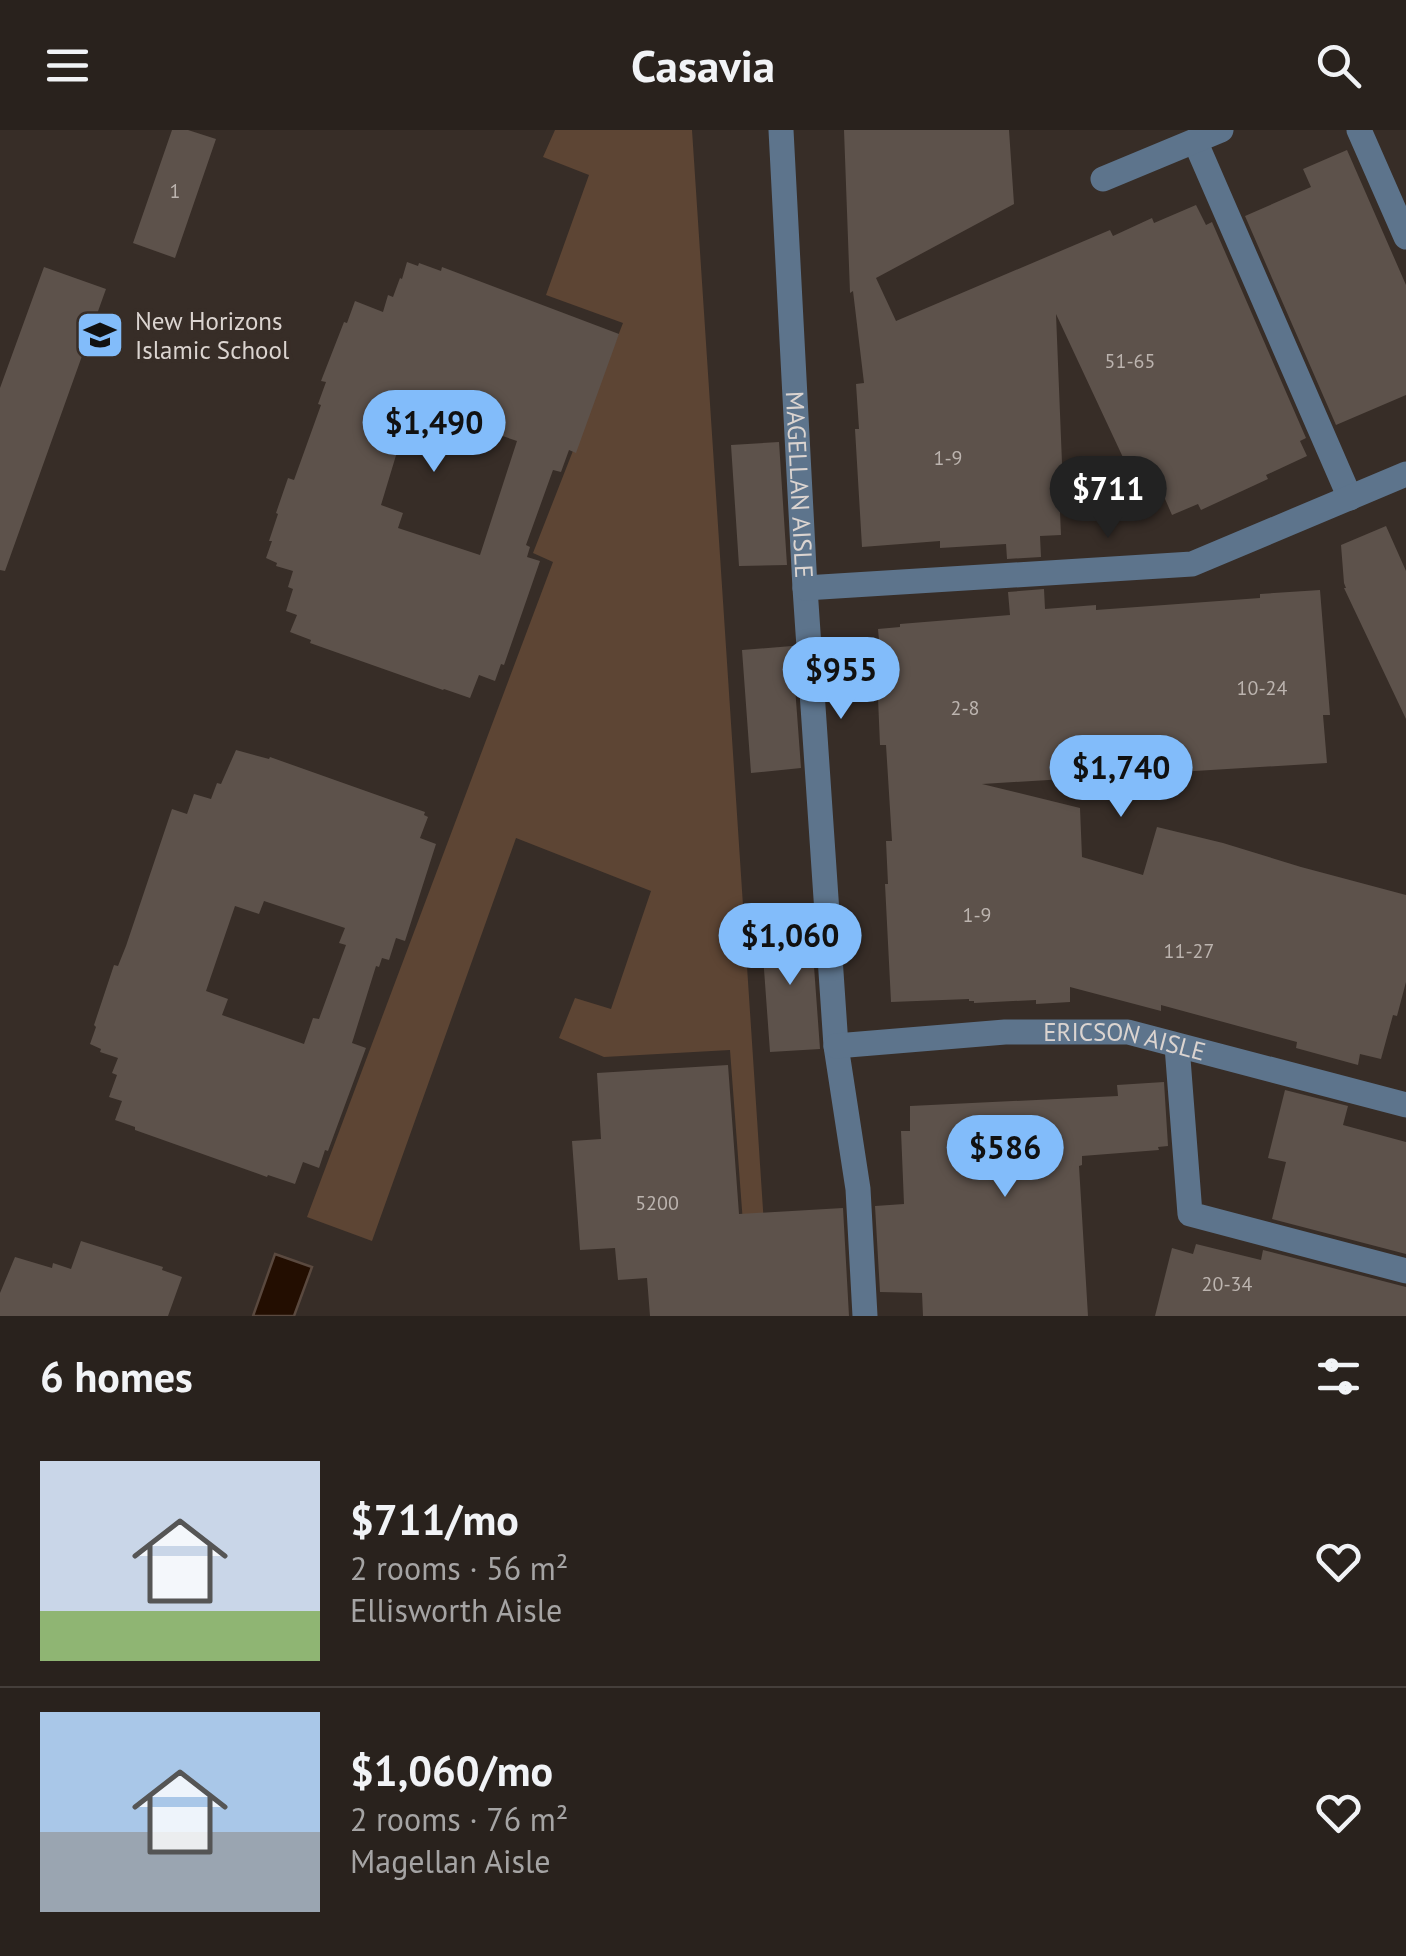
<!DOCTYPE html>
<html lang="en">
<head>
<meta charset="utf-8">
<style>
  body { margin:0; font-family:"PT Sans",sans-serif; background:#352f2a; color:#f1f3f6; height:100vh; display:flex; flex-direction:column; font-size:38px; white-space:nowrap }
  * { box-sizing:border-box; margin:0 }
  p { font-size:32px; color:#a5a4a4 }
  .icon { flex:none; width:55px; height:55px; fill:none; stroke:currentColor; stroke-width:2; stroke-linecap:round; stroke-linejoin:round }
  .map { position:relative; height:1186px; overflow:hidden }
  .sheet { display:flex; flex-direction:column; background:#29221d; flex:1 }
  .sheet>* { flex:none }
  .price { position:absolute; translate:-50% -85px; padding:0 22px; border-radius:35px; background:#82bcfa; color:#111; font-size:32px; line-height:65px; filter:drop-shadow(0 2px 5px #0008) }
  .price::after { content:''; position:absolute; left:50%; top:60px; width:30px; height:22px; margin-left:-15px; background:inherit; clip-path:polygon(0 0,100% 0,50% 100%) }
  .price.selected { background:#222; color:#fff }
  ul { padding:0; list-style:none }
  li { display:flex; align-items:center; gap:30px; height:250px; padding:0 40px }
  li+li { border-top:2px solid #453f3b }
  li span { display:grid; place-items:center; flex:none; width:280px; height:200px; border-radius:0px; color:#555 }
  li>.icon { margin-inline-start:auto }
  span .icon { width:120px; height:120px; fill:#fffc; stroke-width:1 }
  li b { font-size:42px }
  h2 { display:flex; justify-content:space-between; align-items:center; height:120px; padding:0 40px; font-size:42px }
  header { display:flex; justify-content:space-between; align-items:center; height:130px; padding:0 40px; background:#29221d; font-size:45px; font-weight:700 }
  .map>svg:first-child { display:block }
  .green { fill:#5d4534 }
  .water { fill:#230e01; stroke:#5a493f; stroke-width:2.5 }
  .building { fill:#5d524b; fill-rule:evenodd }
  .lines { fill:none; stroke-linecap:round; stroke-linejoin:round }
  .minor { stroke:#5d748c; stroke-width:25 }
  .labels { text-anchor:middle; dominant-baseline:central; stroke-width:8; stroke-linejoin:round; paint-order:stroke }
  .number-label { font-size:20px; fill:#bcb4af }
  .poi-label { font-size:25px; fill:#dbd4d0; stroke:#372d27; text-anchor:start }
  .street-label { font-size:25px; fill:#dbd4d0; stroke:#372d27 }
</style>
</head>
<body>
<header><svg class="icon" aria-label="menu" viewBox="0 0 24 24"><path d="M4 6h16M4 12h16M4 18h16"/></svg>Casavia<svg class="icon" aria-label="search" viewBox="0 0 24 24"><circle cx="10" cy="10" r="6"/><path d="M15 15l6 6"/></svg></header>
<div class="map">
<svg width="1406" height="1186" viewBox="0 0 1406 1186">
  <rect width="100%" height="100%" fill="#372d27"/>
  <path class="green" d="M 555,0 L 692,0 L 770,1186 L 750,1186 L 730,920 L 604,927 L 559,908 L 575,868 L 611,879 L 651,761 L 516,708 L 372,1111 L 307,1087 L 553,432 L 533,423 L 623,193 L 546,165 L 589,45 L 543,27 Z"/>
  <path class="water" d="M 275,1124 L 312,1137 L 294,1186 L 253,1186 Z"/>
  <path class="building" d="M 172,0 L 188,0 L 216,9 L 175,128 L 133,113 Z
    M 844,0 L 1009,0 L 1014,74 L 876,148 L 896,191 L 1110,100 L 1113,106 L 1152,88 L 1154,93 L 1196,75 L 1206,95 L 1212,92 L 1306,308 L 1300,311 L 1307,326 L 1266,345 L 1268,349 L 1201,380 L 1198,374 L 1172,385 L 1162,362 L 1144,369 L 1136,350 L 1134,351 L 1056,184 L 1063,358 L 1059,358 L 1061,405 L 1040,406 L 1041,427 L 1007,429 L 1006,414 L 940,418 L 940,411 L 862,417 L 855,299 L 859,299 L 856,254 L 864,253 L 853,161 L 850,163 Z
    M 1347,20 L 1406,155 L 1406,265 L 1336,295 L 1245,86 L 1311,57 L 1303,39 Z
    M 407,132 L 418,136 L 419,133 L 441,141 L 442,137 L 619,204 L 576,323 L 569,320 L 561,342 L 553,340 L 526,415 L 530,417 L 527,427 L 540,431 L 504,535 L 501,534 L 495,551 L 479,545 L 470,568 L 444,559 L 443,560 L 310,513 L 311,510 L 290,502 L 297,485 L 286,481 L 293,459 L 288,457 L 293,441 L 276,436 L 277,433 L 266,428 L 272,411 L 269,411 L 278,384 L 276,383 L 288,348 L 294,350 L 321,275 L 318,274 L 326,252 L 321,251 L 344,192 L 347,193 L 355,171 L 383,182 L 388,165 L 393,167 L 400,148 L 402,149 ZM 435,283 L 517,311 L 480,425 L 398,398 L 403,383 L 381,375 L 407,289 L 430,297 Z
    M 44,137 L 106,159 L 5,441 L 0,440 L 0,258 Z
    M 779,312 L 787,435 L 739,436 L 731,315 Z
    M 1386,396 L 1406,441 L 1406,589 L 1344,458 L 1346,458 L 1344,453 L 1341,415 Z
    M 1044,459 L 1045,479 L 1096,475 L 1096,480 L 1260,468 L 1260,464 L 1320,460 L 1330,585 L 1323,585 L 1327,633 L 982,654 L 1080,678 L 1082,727 L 1143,745 L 1157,697 L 1223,713 L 1301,737 L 1406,765 L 1406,852 L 1397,886 L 1393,885 L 1381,929 L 1360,924 L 1358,935 L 1296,918 L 1297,912 L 1161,875 L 1161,881 L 1070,857 L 1070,872 L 1036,874 L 1036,870 L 974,873 L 974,871 L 969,871 L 969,869 L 891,872 L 885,754 L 888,754 L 886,711 L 892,711 L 886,615 L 880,615 L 877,545 L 882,545 L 878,499 L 900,497 L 900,494 L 1010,485 L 1008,462 Z
    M 792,516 L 801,638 L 751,643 L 742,520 Z
    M 236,620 L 269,629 L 270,627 L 425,682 L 424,685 L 428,687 L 420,708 L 436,714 L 405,811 L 396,808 L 389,830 L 382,828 L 379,837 L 376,836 L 352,913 L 366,918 L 328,1021 L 325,1020 L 319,1038 L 303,1032 L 295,1054 L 268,1045 L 267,1047 L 135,1000 L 135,997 L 115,990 L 122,971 L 109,967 L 117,945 L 112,943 L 118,928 L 100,922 L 101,919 L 90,914 L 96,897 L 94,895 L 114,835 L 118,836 L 126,816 L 172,679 L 187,684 L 194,664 L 211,669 L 217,653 L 221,654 ZM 264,771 L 345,798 L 339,813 L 346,815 L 319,889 L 313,888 L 304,914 L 222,885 L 228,869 L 206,861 L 235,776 L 259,784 Z
    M 811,795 L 820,919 L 770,922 L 761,798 Z
    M 728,935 L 739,1084 L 843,1078 L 849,1186 L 650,1186 L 647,1148 L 618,1150 L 615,1118 L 580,1120 L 572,1011 L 601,1009 L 597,943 Z
    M 1164,952 L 1168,1016 L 1158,1017 L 1159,1020 L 1082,1026 L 1082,1035 L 1079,1036 L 1088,1186 L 923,1186 L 922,1163 L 880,1162 L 875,1076 L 904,1074 L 901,1001 L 910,1001 L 910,976 L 1118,966 L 1117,955 Z
    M 1285,960 L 1348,976 L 1343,995 L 1406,1012 L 1406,1124 L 1272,1089 L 1286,1032 L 1268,1028 Z
    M 81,1111 L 163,1137 L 162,1140 L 182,1147 L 168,1186 L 0,1186 L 0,1163 L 15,1127 L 52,1138 L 53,1133 L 71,1139 Z
    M 1196,1114 L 1261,1130 L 1263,1120 L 1406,1157 L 1406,1186 L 1155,1186 L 1172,1118 L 1193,1124 Z"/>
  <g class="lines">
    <g class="minor">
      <path id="s1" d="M 781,0 L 805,458 L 836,916 L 858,1059 L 865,1186"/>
      <path d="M 1359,0 L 1406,107"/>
      <path d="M 1195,11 L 1350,368"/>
      <path d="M 1103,49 L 1221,0"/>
      <path d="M 805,458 L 1192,434 L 1406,344"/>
      <path id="s2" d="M 836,916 L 1005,902 L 1128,902 L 1406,975"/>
      <path d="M 1177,916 L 1190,1084 L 1406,1141"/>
    </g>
  </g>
  <defs>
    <g id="school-square" transform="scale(2.5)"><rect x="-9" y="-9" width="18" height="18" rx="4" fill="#82bcfa" stroke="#372d27"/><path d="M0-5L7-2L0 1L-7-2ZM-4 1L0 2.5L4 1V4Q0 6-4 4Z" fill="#111"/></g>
  </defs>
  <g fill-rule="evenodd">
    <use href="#school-square" x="100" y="205"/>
  </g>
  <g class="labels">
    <g class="number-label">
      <text x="175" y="61">1</text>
      <text x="1130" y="231">51-65</text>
      <text x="948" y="328">1-9</text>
      <text x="1262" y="558">10-24</text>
      <text x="965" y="578">2-8</text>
      <text x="977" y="785">1-9</text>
      <text x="1189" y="821">11-27</text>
      <text x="657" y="1073">5200</text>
      <text x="1227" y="1154">20-34</text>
    </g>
    <g class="poi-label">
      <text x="135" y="191">New Horizons<tspan x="135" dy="29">Islamic School</tspan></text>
    </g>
    <g class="street-label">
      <text stroke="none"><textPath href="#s1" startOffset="355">MAGELLAN AISLE</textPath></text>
      <text stroke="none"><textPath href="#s2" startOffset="290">ERICSON AISLE</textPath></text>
    </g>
  </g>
</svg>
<b class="price" style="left:434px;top:345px">$1,490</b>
<b class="price selected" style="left:1108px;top:411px">$711</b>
<b class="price" style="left:841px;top:592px">$955</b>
<b class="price" style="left:1121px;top:690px">$1,740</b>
<b class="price" style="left:790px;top:858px">$1,060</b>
<b class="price" style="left:1005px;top:1070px">$586</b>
</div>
<section class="sheet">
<h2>6 homes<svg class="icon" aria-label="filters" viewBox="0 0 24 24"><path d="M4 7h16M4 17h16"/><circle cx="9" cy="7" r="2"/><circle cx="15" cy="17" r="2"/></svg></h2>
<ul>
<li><span style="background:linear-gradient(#c9d6e8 75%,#8fb573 0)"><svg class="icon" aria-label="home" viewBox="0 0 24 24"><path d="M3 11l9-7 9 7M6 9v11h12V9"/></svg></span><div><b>$711/mo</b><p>2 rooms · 56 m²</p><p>Ellisworth Aisle</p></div><svg class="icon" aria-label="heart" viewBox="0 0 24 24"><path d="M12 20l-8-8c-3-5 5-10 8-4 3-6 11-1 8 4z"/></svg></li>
<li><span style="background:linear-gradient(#a9c7e8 60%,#9aa5b1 0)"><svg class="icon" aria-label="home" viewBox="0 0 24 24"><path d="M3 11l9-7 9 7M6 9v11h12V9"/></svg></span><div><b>$1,060/mo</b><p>2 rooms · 76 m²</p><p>Magellan Aisle</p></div><svg class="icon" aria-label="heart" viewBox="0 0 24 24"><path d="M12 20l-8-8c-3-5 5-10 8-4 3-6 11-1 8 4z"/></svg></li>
</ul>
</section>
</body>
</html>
